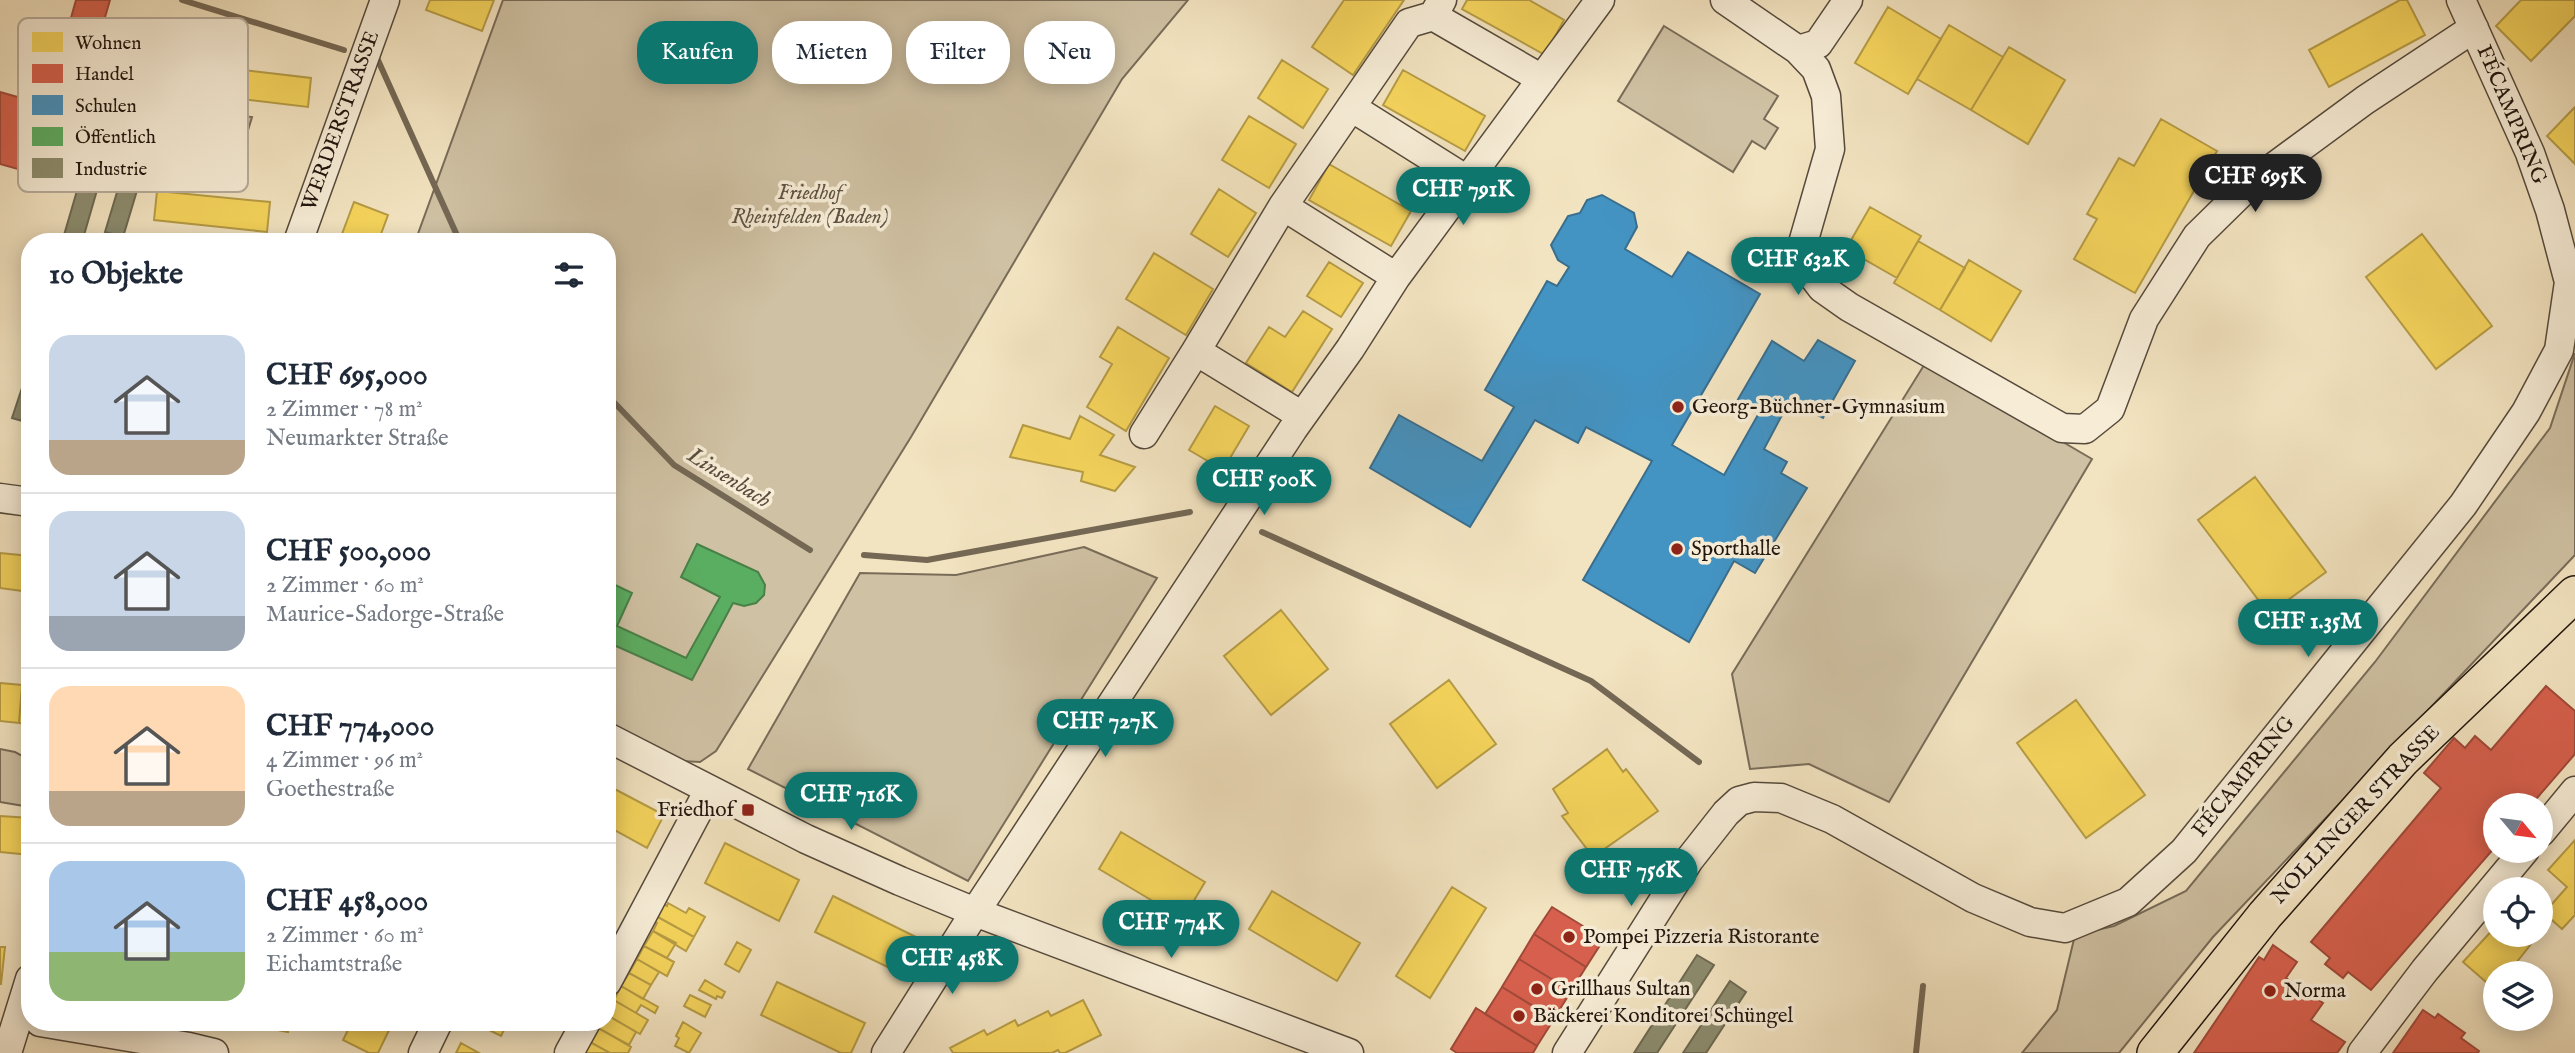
<!DOCTYPE html>
<html lang="de">
<head>
<meta charset="utf-8">
<style>
  body { margin:0; font-family:"IM FELL English",serif; background:#f2f2f3; color:#1f2937; height:100vh; display:flex; flex-direction:column; font-size:26px; white-space:nowrap }
  * { box-sizing:border-box; margin:0 }
  p { font-size:23px; color:#747a83 }
  .icon { flex:none; width:38px; height:38px; fill:none; stroke:currentColor; stroke-width:2; stroke-linecap:round; stroke-linejoin:round }
  .map { position:relative; flex:1; overflow:hidden }
  .panel { position:absolute; left:21px; top:233px; width:595px; height:798px; display:flex; flex-direction:column; background:#fff; border-radius:28px; box-shadow:0 4px 18px #0003 }
  .panel>* { flex:none }
  .banner { position:absolute; left:637px; top:21px; width:665px; height:63px; display:flex; gap:14px }
  .needle { width:46px; rotate:119deg }
  .buttons { position:absolute; left:2483px; top:793px; display:grid; gap:14px }
  .buttons a { display:grid; place-items:center; width:70px; height:70px; border-radius:50%; background:#fff; box-shadow:0 4px 18px #0003; font-size:35px }
  .price { position:absolute; translate:-50% -60px; padding:0 16px; border-radius:24px; background:#0f766e; color:#fff; font-size:23px; line-height:46px; filter:drop-shadow(0 2px 4px #0008) }
  .price::after { content:''; position:absolute; left:50%; top:42px; width:21px; height:16px; margin-left:-10px; background:inherit; clip-path:polygon(0 0,100% 0,50% 100%) }
  .price.active { background:#222; color:#fff }
  ul { padding:0; list-style:none }
  li { display:flex; align-items:center; gap:21px; height:175px; padding:0 28px }
  li+li { border-top:2px solid #e0e1e3 }
  li span { display:grid; place-items:center; flex:none; width:196px; height:140px; border-radius:21px; color:#555 }
  li>.icon { margin-inline-start:auto }
  span .icon { width:84px; height:84px; fill:#fffc; stroke-width:1 }
  li b { font-size:30px }
  h2 { display:flex; justify-content:space-between; align-items:center; height:84px; padding:0 28px; font-size:30px }
  .pill { padding:0 24px; border-radius:28px; background:#fff; box-shadow:0 4px 18px #0003; font-size:24px; line-height:63px }
  .pill.active { background:#0f766e; color:#fff }
  .map>svg:first-child { display:block }
  .green { fill:#cfc1a3; stroke:#786c59; stroke-width:2 }
  .homes { fill:#f6d55c; stroke:#b69c45; stroke-width:2 }
  .shops { fill:#d6604d; stroke:#a04a3a; stroke-width:2 }
  .schools { fill:#4393c3; stroke:#396e8d; stroke-width:2 }
  .public { fill:#5aae61; stroke:#498048; stroke-width:2 }
  .industry { fill:#8c8c6e; stroke:#6c6952; stroke-width:2 }
  .lines { fill:none; stroke-linecap:round; stroke-linejoin:round }
  .stream { stroke:#746855; stroke-width:6 }
  .minor-casing { stroke:#564a3c; stroke-width:31 }
  .major-casing { stroke:#21160f; stroke-width:38 }
  .minor { stroke:#f7edd7; stroke-width:28 }
  .major { stroke:#f3e4c1; stroke-width:35 }
  .poi-dot { fill:#8f2418; stroke:#f7edd7; stroke-width:2.5 }
  .labels { text-anchor:middle; dominant-baseline:central; stroke-width:7; stroke-linejoin:round; paint-order:stroke }
  .street-label { font-size:21px; fill:#21160f; stroke:#f7edd7 }
  .park-label { font-size:21px; font-style:italic; fill:#5e5243; stroke:#f7edd7 }
  .poi-label { font-size:21px; fill:#21160f; stroke:#f7edd7; text-anchor:start }
  .water-label { font-size:23px; font-style:italic; fill:#594c3e; stroke:#f7edd7 }
  .key { fill:#f7edd7; stroke:#b7ac9b; stroke-width:2 }
  .key-label { font-size:19px; fill:#21160f }
</style>
</head>
<body>
<div class="map">
<svg width="2575" height="1053" viewBox="0 0 2575 1053">
  <rect width="100%" height="100%" fill="#f3e4c1"/>
  <filter id="stains"><feTurbulence type="fractalNoise" baseFrequency=".00286" numOctaves="4"/><feColorMatrix values="0 0 0 0 .2 0 0 0 0 .09 0 0 0 0 .02 0 0 0 .5 -.17"/></filter>
  <radialGradient id="worn" r=".72"><stop offset=".6" stop-color="#630" stop-opacity="0"/><stop offset="1" stop-color="#630" stop-opacity=".3"/></radialGradient>
  <path class="green" d="M 503,0 L 1188,0 L 1122,79 L 911,437 L 716,751 L 700,762 L 681,761 L 607,723 L 607,242 L 415,242 Z
    M 1664,26 L 1778,96 L 1764,119 L 1778,128 L 1765,149 L 1752,141 L 1733,172 L 1618,101 Z
    M 215,113 L 252,117 L 238,163 L 202,159 Z
    M 2575,353 L 2575,555 L 2213,937 L 2119,1053 L 2022,1053 L 2057,1010 L 2075,935 L 2114,926 L 2186,891 L 2375,662 L 2550,428 Z
    M 1926,362 L 2092,459 L 1889,802 L 1809,764 L 1750,769 L 1732,674 Z
    M 1084,547 L 1157,578 L 968,881 L 748,769 L 860,573 L 956,575 Z
    M 0,749 L 15,752 L 30,760 L 30,807 L 0,802 Z"/>
  <path class="homes" d="M 430,0 L 494,0 L 482,31 L 426,10 Z
    M 1344,0 L 1404,0 L 1353,75 L 1312,47 Z
    M 1467,0 L 1529,0 L 1564,20 L 1545,55 L 1462,9 Z
    M 2400,0 L 2407,0 L 2425,35 L 2329,87 L 2309,50 Z
    M 2521,0 L 2575,0 L 2575,16 L 2531,61 L 2496,26 Z
    M 1888,7 L 1941,39 L 1908,94 L 1855,63 Z
    M 1949,25 L 2003,57 L 1971,110 L 1917,79 Z
    M 2009,47 L 2065,80 L 2028,144 L 1971,110 Z
    M 1282,60 L 1328,89 L 1303,128 L 1258,98 Z
    M 202,65 L 311,78 L 308,107 L 199,94 Z
    M 1403,70 L 1485,116 L 1465,151 L 1383,105 Z
    M 2575,107 L 2575,164 L 2547,136 Z
    M 1249,116 L 1296,144 L 1269,188 L 1222,160 Z
    M 2161,119 L 2217,151 L 2135,293 L 2074,259 L 2097,219 L 2087,214 L 2119,158 L 2134,166 Z
    M 1329,164 L 1411,211 L 1391,246 L 1309,200 Z
    M 1219,189 L 1256,213 L 1228,257 L 1191,234 Z
    M 157,191 L 270,202 L 267,232 L 154,220 Z
    M 354,202 L 388,215 L 378,242 L 339,242 Z
    M 1870,207 L 1921,236 L 1897,278 L 1846,249 Z
    M 2422,234 L 2492,326 L 2436,369 L 2366,277 Z
    M 1918,241 L 1965,268 L 1940,310 L 1894,283 Z
    M 1154,253 L 1213,289 L 1186,335 L 1126,299 Z
    M 1969,260 L 2021,291 L 1991,341 L 1940,310 Z
    M 1329,262 L 1363,283 L 1341,317 L 1307,296 Z
    M 1303,311 L 1332,329 L 1292,392 L 1246,363 L 1269,327 L 1285,337 Z
    M 1118,327 L 1169,358 L 1126,431 L 1087,407 L 1112,364 L 1100,357 Z
    M 1215,406 L 1249,426 L 1223,470 L 1189,450 Z
    M 1080,416 L 1114,435 L 1100,455 L 1135,467 L 1115,491 L 1081,481 L 1083,472 L 1010,457 L 1023,425 L 1070,439 Z
    M 2255,477 L 2326,572 L 2269,614 L 2198,520 Z
    M 0,553 L 30,556 L 30,592 L 0,588 Z
    M 1281,610 L 1328,669 L 1271,715 L 1224,656 Z
    M 1449,680 L 1496,744 L 1437,788 L 1390,724 Z
    M 0,683 L 22,685 L 19,723 L 0,721 Z
    M 22,685 L 30,686 L 30,724 L 19,723 Z
    M 2076,700 L 2145,795 L 2086,838 L 2017,743 Z
    M 1607,749 L 1623,772 L 1626,769 L 1658,811 L 1593,857 L 1562,816 L 1568,813 L 1553,789 Z
    M 607,785 L 664,815 L 647,848 L 607,826 Z
    M 0,816 L 30,818 L 30,855 L 0,852 Z
    M 1121,832 L 1205,882 L 1183,919 L 1099,869 Z
    M 2575,840 L 2575,915 L 2562,929 L 2544,913 L 2567,887 L 2548,870 Z
    M 725,843 L 799,880 L 779,921 L 705,883 Z
    M 1452,887 L 1486,908 L 1430,998 L 1396,976 Z
    M 1272,891 L 1360,943 L 1337,981 L 1249,929 Z
    M 833,896 L 918,938 L 900,973 L 815,932 Z
    M 668,903 L 686,913 L 689,908 L 705,917 L 694,937 L 656,916 L 663,904 L 667,906 Z
    M 656,916 L 694,937 L 686,951 L 653,931 L 657,923 L 653,922 Z
    M 2496,926 L 2496,934 L 2539,934 L 2508,973 L 2496,973 L 2494,989 L 2463,962 Z
    M 653,931 L 676,943 L 667,958 L 644,946 Z
    M 737,942 L 751,950 L 739,972 L 725,964 Z
    M 644,946 L 674,962 L 667,976 L 637,959 Z
    M 0,947 L 5,947 L 1,984 L 0,984 Z
    M 637,959 L 659,972 L 651,985 L 629,973 Z
    M 629,973 L 651,985 L 643,999 L 621,986 Z
    M 705,980 L 725,992 L 722,998 L 717,996 L 716,999 L 699,990 Z
    M 777,982 L 865,1023 L 851,1053 L 841,1053 L 761,1015 Z
    M 621,986 L 658,1007 L 655,1013 L 641,1005 L 636,1013 L 614,1000 Z
    M 690,995 L 711,1005 L 705,1017 L 684,1006 Z
    M 614,1000 L 648,1020 L 640,1034 L 607,1015 Z
    M 1083,1000 L 1101,1035 L 1065,1053 L 1060,1053 L 1058,1050 L 1052,1053 L 953,1053 L 950,1048 L 984,1030 L 987,1035 L 1015,1020 L 1018,1026 L 1048,1011 L 1051,1016 Z
    M 607,1015 L 636,1032 L 629,1045 L 598,1028 L 601,1022 L 607,1022 Z
    M 238,1022 L 290,1022 L 288,1032 Z
    M 352,1022 L 387,1022 L 392,1024 L 378,1053 L 369,1053 L 343,1040 Z
    M 473,1022 L 508,1022 L 501,1036 Z
    M 683,1022 L 701,1033 L 689,1053 L 675,1046 L 679,1038 L 676,1036 Z
    M 598,1028 L 631,1047 L 628,1053 L 610,1053 L 590,1042 Z
    M 590,1042 L 610,1053 L 584,1053 Z
    M 461,1043 L 479,1053 L 456,1053 Z"/>
  <path class="shops" d="M 76,0 L 110,0 L 80,104 L 49,96 Z
    M 0,92 L 63,110 L 43,176 L 0,164 Z
    M 2546,686 L 2575,711 L 2575,754 L 2531,805 L 2496,805 L 2496,846 L 2371,990 L 2348,972 L 2343,978 L 2325,964 L 2330,958 L 2311,942 L 2441,788 L 2424,773 L 2454,738 L 2465,748 L 2475,736 L 2491,750 Z
    M 1552,907 L 1604,939 L 1586,967 L 1534,934 Z
    M 1534,934 L 1586,967 L 1571,991 L 1519,959 Z
    M 2273,945 L 2297,962 L 2286,978 L 2323,1003 L 2311,1020 L 2345,1042 L 2337,1053 L 2194,1053 L 2259,957 L 2264,960 Z
    M 1519,959 L 1571,991 L 1554,1019 L 1502,987 Z
    M 1502,987 L 1554,1019 L 1537,1046 L 1485,1014 Z
    M 1476,1008 L 1537,1046 L 1533,1053 L 1457,1053 L 1451,1049 Z
    M 2423,1010 L 2435,1018 L 2438,1014 L 2465,1033 L 2461,1038 L 2479,1051 L 2478,1053 L 2393,1053 Z"/>
  <path class="schools" d="M 1602,195 L 1634,213 L 1637,227 L 1625,249 L 1672,277 L 1688,252 L 1760,294 L 1672,445 L 1724,475 L 1759,413 L 1737,401 L 1772,341 L 1804,361 L 1818,340 L 1855,361 L 1823,418 L 1790,400 L 1764,449 L 1787,462 L 1781,473 L 1807,488 L 1755,573 L 1734,561 L 1689,642 L 1583,580 L 1652,461 L 1586,427 L 1578,443 L 1535,420 L 1470,527 L 1370,468 L 1399,415 L 1482,461 L 1514,407 L 1485,390 L 1547,281 L 1557,286 L 1569,267 L 1558,260 L 1551,245 L 1568,216 L 1580,213 L 1587,200 Z"/>
  <path class="public" d="M 697,544 L 758,572 L 765,585 L 764,595 L 756,603 L 744,606 L 733,603 L 692,680 L 607,642 L 607,581 L 632,593 L 617,626 L 686,658 L 720,597 L 681,577 Z"/>
  <path class="industry" d="M 126,23 L 144,28 L 82,242 L 62,242 Z
    M 124,169 L 142,174 L 123,237 L 105,232 Z
    M 28,370 L 30,371 L 29,423 L 12,418 Z
    M 1697,955 L 1714,965 L 1657,1053 L 1634,1053 Z
    M 1730,981 L 1746,992 L 1706,1053 L 1683,1053 Z"/>
  <g class="lines">
    <path class="stream" d="M 182,0 L 344,50
      M 377,58 L 460,242
      M 607,395 L 674,465 L 810,550
      M 1262,532 L 1591,681 L 1699,762
      M 864,555 L 927,560 L 1190,512
      M 1916,1053 L 1923,986"/>
    <g class="minor-casing">
      <path id="minor" d="M 1725,0 L 1798,50 L 1816,69 L 1826,96 L 1830,149 L 1803,243 L 1806,267 L 1822,288 L 1849,307 L 2062,428 L 2085,429 L 2110,409 L 2144,319 L 2197,236 L 2248,186 L 2365,100 L 2474,28
        M 1433,16 L 1542,79
        M 1798,50 L 1818,44 L 1848,0
        M 1351,107 L 1467,180
        M 1283,206 L 1396,277
        M 298,242 L 385,0
        M 1302,416 L 1196,351 L 1283,206 L 1409,23 L 1433,16 L 1442,0
        M 1144,434 L 1196,351
        M 0,498 L 30,502
        M 607,737 L 806,839 L 900,881 L 975,912 L 1349,1053
        M 2541,832 L 2575,791
        M 607,982 L 709,790
        M 40,1022 L 189,1047 L 214,1053
        M 7,1053 L 30,979
        M 423,1053 L 438,1022
        M 569,1053 L 586,1022
        M 886,1053 L 975,912 L 1293,429 L 1350,349 L 1396,277 L 1600,0
        M 1567,1053 L 1689,860 L 1726,813 L 1739,801 L 1754,797 L 1781,798 L 1832,819 L 1973,898 L 2030,922 L 2065,928 L 2128,902 L 2184,851 L 2463,505 L 2526,412 L 2559,350 L 2569,282 L 2550,210 L 2530,153 L 2461,0
        M 2362,1053 L 2425,970 L 2525,850"/>
    </g>
    <g class="major-casing">
      <path id="major" d="M 2155,1053 L 2265,915 L 2403,759 L 2575,594"/>
    </g>
    <use href="#minor" class="minor"/>
    <use href="#major" class="major"/>
  </g>
  <g class="poi-dot">
    <circle cx="1678" cy="407" r="7"/>
    <circle cx="1677" cy="549" r="7"/>
    <rect x="741" y="803" width="14" height="14" rx="3.5"/>
    <circle cx="1569" cy="937" r="7"/>
    <circle cx="1537" cy="989" r="7"/>
    <circle cx="2270" cy="991" r="7"/>
    <circle cx="1519" cy="1016" r="7"/>
  </g>
  <g class="labels">
    <g class="street-label">
      <text transform="translate(2511 115) rotate(67)">FÉCAMPRING</text>
      <text transform="translate(341 121) rotate(-70)">WERDERSTRASSE</text>
      <text transform="translate(2244 777) rotate(-51)">FÉCAMPRING</text>
      <text transform="translate(2356 815) rotate(-47)">NOLLINGER STRASSE</text>
    </g>
    <g class="park-label">
      <text x="810" y="193">Friedhof<tspan x="810" dy="24">Rheinfelden (Baden)</tspan></text>
    </g>
    <g class="poi-label">
      <text x="1692" y="407">Georg-Büchner-Gymnasium</text>
      <text x="1691" y="549">Sporthalle</text>
      <text x="734" y="810" text-anchor="end">Friedhof</text>
      <text x="1583" y="937">Pompei Pizzeria Ristorante</text>
      <text x="1551" y="989">Grillhaus Sultan</text>
      <text x="2284" y="991">Norma</text>
      <text x="1533" y="1016">Bäckerei Konditorei Schüngel</text>
    </g>
    <g class="water-label">
      <text transform="translate(729 478) rotate(32)">Linsenbach</text>
    </g>
  </g>
  <rect x="18" y="18" width="230" height="174" rx="10" class="key"/>
  <rect x="32" y="32" width="31" height="20" fill="#f6d55c"/>
  <rect x="32" y="64" width="31" height="19" fill="#d6604d"/>
  <rect x="32" y="95" width="31" height="20" fill="#4393c3"/>
  <rect x="32" y="127" width="31" height="19" fill="#5aae61"/>
  <rect x="32" y="158" width="31" height="20" fill="#8c8c6e"/>
  <g class="key-label">
    <text x="75" y="49">Wohnen</text>
    <text x="75" y="80">Handel</text>
    <text x="75" y="112">Schulen</text>
    <text x="75" y="143">Öffentlich</text>
    <text x="75" y="175">Industrie</text>
  </g>
  <rect width="100%" height="100%" filter="url(#stains)"/>
  <rect width="100%" height="100%" fill="url(#worn)"/>
</svg>
<div class="buttons">
<a><svg class="needle" viewBox="-14 -14 28 28"><path d="M0-13l5 13h-10z" fill="#e53935"/><path d="M0 13l5-13h-10z" fill="#747a83"/></svg></a>
<a><svg class="icon" aria-label="locate" viewBox="0 0 24 24"><circle cx="12" cy="12" r="6"/><path d="M12 2v4M12 18v4M2 12h4M18 12h4"/></svg></a>
<a><svg class="icon" aria-label="layers" viewBox="0 0 24 24"><path d="M12 4l9 5-9 5-9-5zM3 14l9 5 9-5"/></svg></a>
</div>
<b class="price active" style="left:2255px;top:214px">CHF 695K</b>
<b class="price" style="left:1463px;top:227px">CHF 791K</b>
<b class="price" style="left:1798px;top:297px">CHF 632K</b>
<b class="price" style="left:1264px;top:517px">CHF 500K</b>
<b class="price" style="left:2308px;top:659px">CHF 1.35M</b>
<b class="price" style="left:1105px;top:759px">CHF 727K</b>
<b class="price" style="left:851px;top:832px">CHF 716K</b>
<b class="price" style="left:1631px;top:908px">CHF 756K</b>
<b class="price" style="left:1171px;top:960px">CHF 774K</b>
<b class="price" style="left:952px;top:996px">CHF 458K</b>
<div class="banner">
<a class="pill active">Kaufen</a>
<a class="pill">Mieten</a>
<a class="pill">Filter</a>
<a class="pill">Neu</a>
</div>
<section class="panel">
<h2>10 Objekte<svg class="icon" aria-label="filters" viewBox="0 0 24 24"><path d="M4 7h16M4 17h16"/><circle cx="9" cy="7" r="2"/><circle cx="15" cy="17" r="2"/></svg></h2>
<ul>
<li><span style="background:linear-gradient(#c9d6e8 75%,#b9a48a 0)"><svg class="icon" aria-label="home" viewBox="0 0 24 24"><path d="M3 11l9-7 9 7M6 9v11h12V9"/></svg></span><div><b>CHF 695,000</b><p>2 Zimmer · 78 m²</p><p>Neumarkter Straße</p></div></li>
<li><span style="background:linear-gradient(#c9d6e8 75%,#9aa5b1 0)"><svg class="icon" aria-label="home" viewBox="0 0 24 24"><path d="M3 11l9-7 9 7M6 9v11h12V9"/></svg></span><div><b>CHF 500,000</b><p>2 Zimmer · 60 m²</p><p>Maurice-Sadorge-Straße</p></div></li>
<li><span style="background:linear-gradient(#ffd9b3 75%,#b9a48a 0)"><svg class="icon" aria-label="home" viewBox="0 0 24 24"><path d="M3 11l9-7 9 7M6 9v11h12V9"/></svg></span><div><b>CHF 774,000</b><p>4 Zimmer · 96 m²</p><p>Goethestraße</p></div></li>
<li><span style="background:linear-gradient(#a9c7e8 65%,#8fb573 0)"><svg class="icon" aria-label="home" viewBox="0 0 24 24"><path d="M3 11l9-7 9 7M6 9v11h12V9"/></svg></span><div><b>CHF 458,000</b><p>2 Zimmer · 60 m²</p><p>Eichamtstraße</p></div></li>
</ul>
</section>
</div>
</body>
</html>
